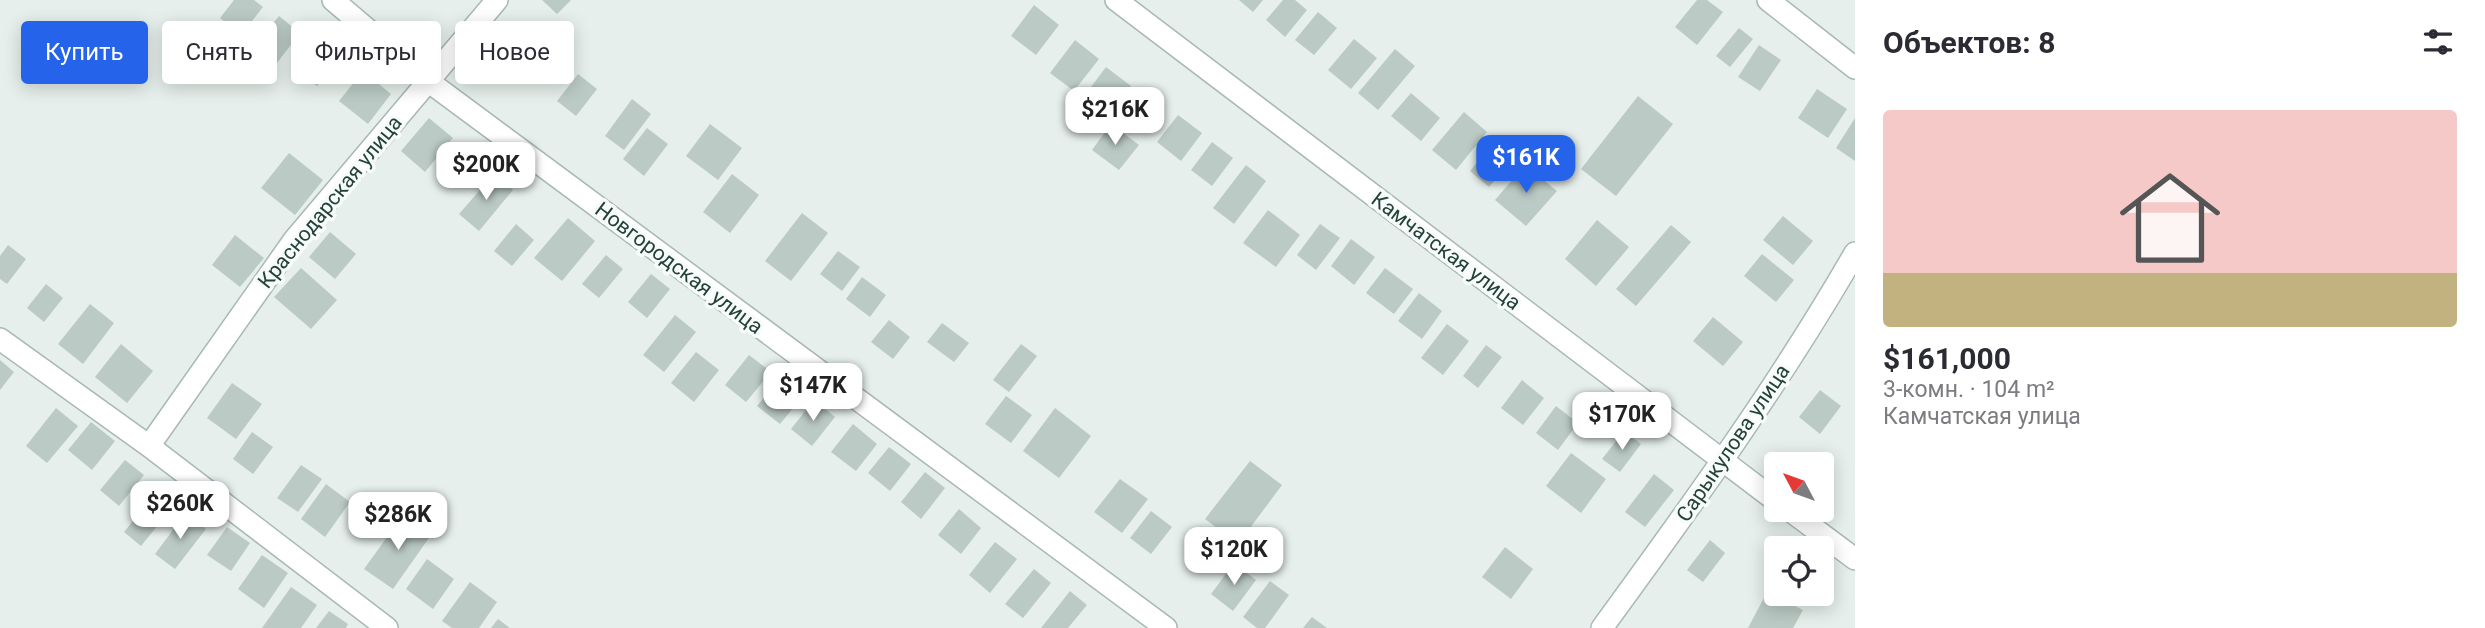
<!DOCTYPE html>
<html lang="ru">
<head>
<meta charset="utf-8">
<style>
  body { margin:0; font-family:Roboto,sans-serif; background:#f2f2f3; color:#2b2b33; height:100vh; display:flex; flex-direction:column; font-size:26px; white-space:nowrap }
  * { box-sizing:border-box; margin:0 }
  p { font-size:23px; color:#7c7c81 }
  .icon { flex:none; width:38px; height:38px; fill:none; stroke:currentColor; stroke-width:2; stroke-linecap:round; stroke-linejoin:round }
  .map { position:relative; flex:1; overflow:hidden }
  .drawer { display:flex; flex-direction:column; background:#fff; width:630px }
  .drawer>* { flex:none }
  .guide { position:absolute; left:21px; top:21px; width:665px; height:63px; display:flex; gap:14px }
  .needle { width:46px; rotate:311deg }
  .controls { position:absolute; left:1764px; top:452px; display:grid; gap:14px }
  .controls a { display:grid; place-items:center; width:70px; height:70px; border-radius:7px; background:#fff; box-shadow:0 4px 18px #0003; font-size:35px }
  .price { position:absolute; translate:-50% -60px; padding:0 16px; border-radius:14px; background:#fff; color:#222; font-size:23px; line-height:46px; filter:drop-shadow(0 2px 4px #0008) }
  .price::after { content:''; position:absolute; left:50%; top:42px; width:21px; height:16px; margin-left:-10px; background:inherit; clip-path:polygon(0 0,100% 0,50% 100%) }
  .price.on { background:#2563eb; color:#fff }
  ul { padding:0; list-style:none }
  li { display:grid; align-content:center; gap:14px; height:371px; padding:0 28px }
  li+li { border-top:2px solid #e1e1e2 }
  li span { display:grid; place-items:center; height:217px; border-radius:7px; color:#555 }
  li>.icon { margin-inline-start:auto }
  span .icon { width:126px; height:126px; fill:#fffc; stroke-width:1 }
  li b { font-size:30px }
  h2 { display:flex; justify-content:space-between; align-items:center; height:84px; padding:0 28px; font-size:30px }
  .tag { padding:0 24px; border-radius:7px; background:#fff; box-shadow:0 4px 18px #0003; font-size:24px; line-height:63px }
  .tag.on { background:#2563eb; color:#fff }
  main { display:flex; flex:1; min-height:0 }
  .map>svg:first-child { display:block }
  .building { fill:#bbcac4 }
  .lines { fill:none; stroke-linecap:round; stroke-linejoin:round }
  .minor-casing { stroke:#a8b8b2; stroke-width:24 }
  .minor { stroke:#fff; stroke-width:21 }
  .labels { text-anchor:middle; dominant-baseline:central; stroke-width:7; stroke-linejoin:round; paint-order:stroke }
  .street-label { font-size:21px; fill:#24423a; stroke:#f7fbf9 }
</style>
</head>
<body>
<main>
<div class="map">
<svg width="1855" height="628" viewBox="0 0 1855 628">
  <rect width="100%" height="100%" fill="#e6efeb"/>
  <path class="building" d="M 234,0 L 254,0 L 263,7 L 241,35 L 220,18 Z
    M 542,0 L 571,0 L 557,14 Z
    M 1239,0 L 1263,0 L 1253,12 Z
    M 1283,0 L 1295,0 L 1307,10 L 1285,37 L 1266,20 Z
    M 1697,0 L 1707,0 L 1723,12 L 1697,45 L 1675,27 Z
    M 1034,5 L 1059,25 L 1036,55 L 1011,36 Z
    M 1318,12 L 1337,28 L 1314,55 L 1295,40 Z
    M 279,16 L 300,33 L 277,63 L 255,45 Z
    M 1739,28 L 1753,39 L 1730,67 L 1716,56 Z
    M 505,29 L 534,51 L 516,75 L 487,53 Z
    M 1354,39 L 1377,58 L 1351,89 L 1328,70 Z
    M 1075,40 L 1099,59 L 1074,91 L 1050,73 Z
    M 320,43 L 339,59 L 317,86 L 298,71 Z
    M 1759,45 L 1781,60 L 1760,91 L 1738,77 Z
    M 1395,49 L 1415,66 L 1378,110 L 1358,93 Z
    M 1106,67 L 1131,86 L 1109,114 L 1085,95 Z
    M 363,71 L 391,94 L 368,124 L 339,101 Z
    M 578,74 L 597,89 L 576,116 L 557,101 Z
    M 1817,89 L 1847,109 L 1828,138 L 1798,118 Z
    M 1411,93 L 1440,118 L 1421,141 L 1391,116 Z
    M 1638,96 L 1673,124 L 1616,196 L 1581,169 Z
    M 632,99 L 651,114 L 624,150 L 605,136 Z
    M 1464,112 L 1487,132 L 1456,170 L 1432,150 Z
    M 1178,115 L 1202,133 L 1181,161 L 1157,142 Z
    M 429,118 L 453,138 L 425,172 L 401,151 Z
    M 1855,118 L 1855,161 L 1836,148 Z
    M 710,124 L 742,148 L 718,180 L 686,156 Z
    M 1111,124 L 1139,145 L 1119,170 L 1092,150 Z
    M 647,128 L 668,144 L 644,176 L 623,159 Z
    M 1212,142 L 1233,158 L 1212,186 L 1191,170 Z
    M 1490,147 L 1509,164 L 1489,187 L 1470,171 Z
    M 289,153 L 323,180 L 295,215 L 261,188 Z
    M 1246,165 L 1266,181 L 1234,224 L 1213,208 Z
    M 1525,165 L 1557,191 L 1526,226 L 1495,200 Z
    M 494,174 L 513,190 L 479,231 L 459,214 Z
    M 732,174 L 759,195 L 730,233 L 703,212 Z
    M 1268,210 L 1300,235 L 1276,267 L 1243,243 Z
    M 802,213 L 828,233 L 791,281 L 765,261 Z
    M 1783,216 L 1813,241 L 1793,265 L 1763,240 Z
    M 568,218 L 595,241 L 562,281 L 534,258 Z
    M 1597,220 L 1629,247 L 1596,286 L 1565,259 Z
    M 516,224 L 534,240 L 512,266 L 494,251 Z
    M 1320,224 L 1340,238 L 1316,270 L 1297,255 Z
    M 1671,225 L 1691,242 L 1636,306 L 1616,289 Z
    M 330,232 L 356,254 L 335,279 L 309,257 Z
    M 235,235 L 264,258 L 240,287 L 212,265 Z
    M 1351,239 L 1375,257 L 1354,285 L 1331,266 Z
    M 8,245 L 26,259 L 7,284 L 0,279 L 0,256 Z
    M 838,251 L 860,267 L 842,291 L 820,274 Z
    M 1762,254 L 1794,280 L 1776,302 L 1744,276 Z
    M 606,255 L 623,269 L 599,298 L 582,284 Z
    M 301,268 L 337,300 L 311,329 L 274,297 Z
    M 1385,268 L 1413,289 L 1394,314 L 1366,293 Z
    M 651,274 L 670,289 L 647,318 L 628,302 Z
    M 862,277 L 886,295 L 870,317 L 846,299 Z
    M 46,284 L 63,298 L 44,322 L 27,308 Z
    M 1419,293 L 1442,311 L 1422,339 L 1398,321 Z
    M 90,304 L 114,323 L 83,364 L 58,344 Z
    M 675,315 L 696,332 L 664,372 L 643,355 Z
    M 1713,317 L 1743,342 L 1723,366 L 1693,341 Z
    M 889,320 L 910,337 L 893,359 L 871,342 Z
    M 942,323 L 969,343 L 954,362 L 927,342 Z
    M 1447,324 L 1469,341 L 1443,375 L 1421,358 Z
    M 121,344 L 153,371 L 127,403 L 95,377 Z
    M 1021,344 L 1037,356 L 1009,392 L 993,380 Z
    M 1486,345 L 1502,357 L 1478,388 L 1463,376 Z
    M 696,352 L 719,370 L 694,402 L 671,383 Z
    M 749,355 L 771,372 L 746,402 L 725,385 Z
    M 0,360 L 14,372 L 0,390 Z
    M 780,378 L 803,396 L 780,424 L 757,406 Z
    M 1522,380 L 1544,398 L 1523,425 L 1501,408 Z
    M 232,383 L 262,404 L 236,439 L 207,418 Z
    M 1820,390 L 1841,406 L 1820,434 L 1799,417 Z
    M 1006,396 L 1032,415 L 1011,443 L 985,424 Z
    M 814,400 L 835,417 L 812,446 L 791,429 Z
    M 1556,406 L 1578,423 L 1558,450 L 1536,433 Z
    M 56,408 L 78,426 L 47,463 L 26,446 Z
    M 1055,408 L 1091,436 L 1059,478 L 1023,451 Z
    M 91,422 L 115,441 L 92,470 L 68,450 Z
    M 853,424 L 877,444 L 856,471 L 831,452 Z
    M 1624,431 L 1641,444 L 1620,472 L 1602,459 Z
    M 252,432 L 273,447 L 253,474 L 233,459 Z
    M 889,447 L 911,464 L 890,491 L 868,473 Z
    M 1571,453 L 1606,479 L 1581,513 L 1546,486 Z
    M 125,460 L 144,475 L 119,506 L 100,490 Z
    M 1250,461 L 1282,485 L 1238,544 L 1205,519 Z
    M 301,465 L 322,479 L 298,512 L 277,498 Z
    M 925,472 L 945,488 L 921,519 L 901,502 Z
    M 1654,474 L 1674,490 L 1645,527 L 1625,512 Z
    M 1120,479 L 1148,499 L 1122,533 L 1094,512 Z
    M 326,484 L 350,502 L 325,537 L 301,519 Z
    M 159,489 L 176,503 L 141,546 L 124,532 Z
    M 959,509 L 981,528 L 961,554 L 938,535 Z
    M 1151,511 L 1172,527 L 1151,554 L 1130,538 Z
    M 185,514 L 206,529 L 175,569 L 155,554 Z
    M 403,515 L 431,535 L 393,589 L 364,569 Z
    M 227,527 L 250,543 L 231,571 L 207,555 Z
    M 1710,540 L 1725,553 L 1703,582 L 1687,570 Z
    M 995,542 L 1017,559 L 990,593 L 969,575 Z
    M 1505,547 L 1533,569 L 1511,599 L 1482,577 Z
    M 262,555 L 288,573 L 264,608 L 238,589 Z
    M 427,559 L 454,579 L 433,609 L 406,589 Z
    M 1234,563 L 1256,580 L 1233,611 L 1211,594 Z
    M 1034,569 L 1051,583 L 1023,618 L 1005,604 Z
    M 1270,581 L 1289,595 L 1265,628 L 1257,628 L 1243,617 Z
    M 470,582 L 497,602 L 479,628 L 452,628 L 442,621 Z
    M 291,587 L 317,605 L 301,628 L 262,628 Z
    M 1070,591 L 1087,605 L 1068,628 L 1041,628 Z
    M 1767,592 L 1803,610 L 1793,628 L 1748,628 Z
    M 329,611 L 348,624 L 346,628 L 316,628 Z
    M 1312,617 L 1327,628 L 1303,628 Z
    M 498,619 L 510,628 L 491,628 Z"/>
  <g class="lines">
    <g class="minor-casing">
      <path id="minor" d="M 333,0 L 428,81 L 1166,628
        M 1116,0 L 1776,501
        M 1768,0 L 1855,68
        M 0,339 L 149,446 L 387,628
        M 149,446 L 294,240 L 497,0
        M 1788,509 L 1855,559
        M 1602,628 C 1691,506 1779,385 1855,253"/>
    </g>
    <use href="#minor" class="minor"/>
  </g>
  <g class="labels">
    <g class="street-label">
      <text transform="translate(330 202) rotate(-51)">Краснодарская улица</text>
      <text transform="translate(1446 251) rotate(37)">Камчатская улица</text>
      <text transform="translate(679 268) rotate(37)">Новгородская улица</text>
      <text transform="translate(1733 443) rotate(-56)">Сарыкулова улица</text>
    </g>
  </g>
</svg>
<div class="controls">
<a><svg class="needle" viewBox="-14 -14 28 28"><path d="M0-13l5 13h-10z" fill="#e53935"/><path d="M0 13l5-13h-10z" fill="#7c7c81"/></svg></a>
<a><svg class="icon" aria-label="locate" viewBox="0 0 24 24"><circle cx="12" cy="12" r="6"/><path d="M12 2v4M12 18v4M2 12h4M18 12h4"/></svg></a>
</div>
<b class="price" style="left:1115px;top:147px">$216K</b>
<b class="price on" style="left:1526px;top:195px">$161K</b>
<b class="price" style="left:486px;top:202px">$200K</b>
<b class="price" style="left:813px;top:423px">$147K</b>
<b class="price" style="left:1622px;top:452px">$170K</b>
<b class="price" style="left:180px;top:541px">$260K</b>
<b class="price" style="left:398px;top:552px">$286K</b>
<b class="price" style="left:1234px;top:587px">$120K</b>
<div class="guide">
<a class="tag on">Купить</a>
<a class="tag">Снять</a>
<a class="tag">Фильтры</a>
<a class="tag">Новое</a>
</div>
</div>
<section class="drawer">
<h2>Объектов: 8<svg class="icon" aria-label="filters" viewBox="0 0 24 24"><path d="M4 7h16M4 17h16"/><circle cx="9" cy="7" r="2"/><circle cx="15" cy="17" r="2"/></svg></h2>
<ul>
<li><span style="background:linear-gradient(#f6c9c9 75%,#c2b280 0)"><svg class="icon" aria-label="home" viewBox="0 0 24 24"><path d="M3 11l9-7 9 7M6 9v11h12V9"/></svg></span><div><b>$161,000</b><p>3-комн. · 104 m²</p><p>Камчатская улица</p></div></li>
</ul>
</section>
</main>
</body>
</html>
